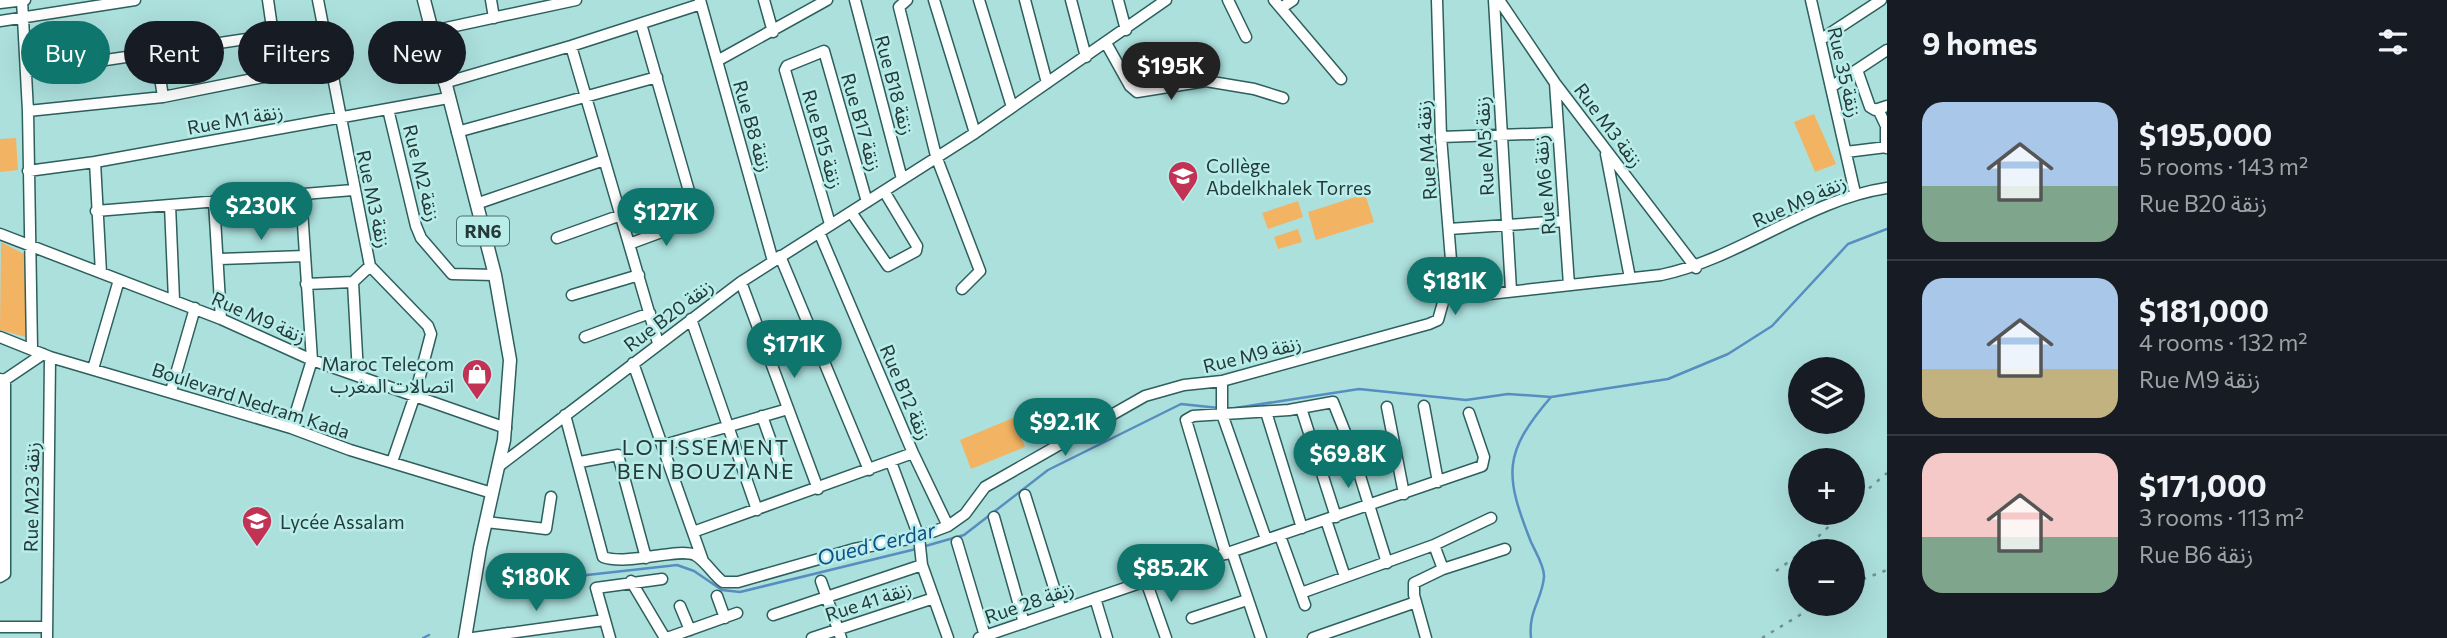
<!DOCTYPE html>
<html lang="en">
<head>
<meta charset="utf-8">
<style>
  body { margin:0; font-family:Commissioner,"Noto Sans Arabic",sans-serif; background:#242831; color:#f1f3f6; height:100vh; display:flex; flex-direction:column; font-size:26px; white-space:nowrap }
  * { box-sizing:border-box; margin:0 }
  p { font-size:23px; color:#9ea1a6 }
  .icon { flex:none; width:38px; height:38px; fill:none; stroke:currentColor; stroke-width:2; stroke-linecap:round; stroke-linejoin:round }
  .map { position:relative; flex:1; overflow:hidden }
  .drawer { display:flex; flex-direction:column; background:#171b24; width:560px }
  .drawer>* { flex:none }
  .guide { position:absolute; left:21px; top:21px; width:665px; height:63px; display:flex; gap:14px }
  .fabs { position:absolute; left:1788px; top:357px; display:grid; gap:14px }
  .fabs a { display:grid; place-items:center; width:77px; height:77px; border-radius:50%; background:#171b24; box-shadow:0 7px 28px #0002; font-size:35px }
  .price { position:absolute; translate:-50% -60px; padding:0 16px; border-radius:24px; background:#0f766e; color:#fff; font-size:23px; line-height:46px; filter:drop-shadow(0 2px 4px #0008) }
  .price::after { content:''; position:absolute; left:50%; top:42px; width:21px; height:16px; margin-left:-10px; background:inherit; clip-path:polygon(0 0,100% 0,50% 100%) }
  .price.active { background:#222; color:#fff }
  ul { padding:0; list-style:none }
  li { display:flex; align-items:center; gap:21px; height:175px; padding:0 35px }
  li+li { border-top:2px solid #363941 }
  li span { display:grid; place-items:center; flex:none; width:196px; height:140px; border-radius:21px; color:#555 }
  li>.icon { margin-inline-start:auto }
  span .icon { width:84px; height:84px; fill:#fffc; stroke-width:1 }
  li b { font-size:30px }
  h2 { display:flex; justify-content:space-between; align-items:center; height:84px; padding:0 35px; font-size:30px }
  .tag { padding:0 24px; border-radius:32px; background:#171b24; box-shadow:0 7px 28px #0002; font-size:24px; line-height:63px }
  .tag.active { background:#0f766e; color:#fff }
  main { display:flex; flex:1; min-height:0 }
  .map>svg:first-child { display:block }
  .green { fill:#f2b362 }
  .lines { fill:none; stroke-linecap:round; stroke-linejoin:round }
  .stream { stroke:#578dbf; stroke-width:2.5 }
  .minor-casing { stroke:#2d5f5c; stroke-width:13 }
  .major-casing { stroke:#2d5f5c; stroke-width:15 }
  .minor { stroke:#fff; stroke-width:10 }
  .major { stroke:#fff; stroke-width:12 }
  .rail { stroke:#6d9290; stroke-width:2.5; stroke-dasharray:3.5 7; stroke-linecap:butt }
  .labels { text-anchor:middle; dominant-baseline:central; stroke-width:5; stroke-linejoin:round; paint-order:stroke }
  .shield { fill:#b9edea; stroke:#516f6d; stroke-width:2 }
  .shield-label { font-size:18px; font-weight:bold; fill:#243938 }
  .street-label { font-size:19px; fill:#243938; stroke:#b9edea }
  .poi-label { font-size:19px; fill:#243938; stroke:#b9edea; text-anchor:start }
  .neighbourhood-label { font-size:21px; letter-spacing:2px; fill:#243938; stroke:#b9edea }
  .water-label { font-size:21px; font-style:italic; fill:#104e88; stroke:#b9edea }
</style>
</head>
<body>
<main>
<div class="map">
<svg width="1887" height="638" viewBox="0 0 1887 638">
  <rect width="100%" height="100%" fill="#ace0dd"/>
  <path class="green" d="M 1814,114 L 1836,164 L 1815,172 L 1794,122 Z
    M 16,138 L 18,170 L 0,172 L 0,139 Z
    M 1365,194 L 1374,222 L 1316,240 L 1308,212 Z
    M 1298,201 L 1303,217 L 1268,229 L 1262,213 Z
    M 1298,229 L 1302,242 L 1278,249 L 1274,237 Z
    M 1,242 L 28,256 L 26,337 L 0,330 Z
    M 1013,418 L 1025,447 L 971,469 L 960,440 Z"/>
  <g class="lines">
    <path class="stream" d="M 1229,409 L 1359,389 L 1466,400 L 1508,394 L 1551,397
      M 922,547 L 964,535 L 1048,470 L 1181,404 L 1219,408
      M 514,592 L 578,576 L 677,565 L 694,571 L 722,590 L 740,592 L 916,549
      M 423,638 L 429,635
      M 1531,638 C 1528,611 1542,600 1544,577 C 1545,567 1535,551 1531,542 C 1504,474 1503,453 1551,397 L 1668,379 L 1728,354 L 1772,326 L 1848,244 L 1887,229"/>
    <g class="minor-casing">
      <path id="minor" d="M 22,0 L 28,111 L 32,349
        M 318,0 L 370,266 L 428,326 L 431,334 L 415,395 L 392,462
        M 491,0 L 494,18
        M 700,0 L 773,261
        M 764,0 L 773,32
        M 855,0 L 902,179
        M 907,0 L 899,7 L 936,156 L 980,271 L 962,289
        M 934,0 L 975,133
        M 979,0 L 1012,107
        M 1025,0 L 1047,83
        M 1071,0 L 1086,57
        M 1118,0 L 1126,30
        M 1228,0 L 1246,37
        M 1274,0 L 1341,79
        M 1437,0 L 1441,137 L 1454,297
        M 1494,0 L 1511,290
        M 1499,0 L 1555,83 L 1696,268
        M 1811,0 L 1855,193
        M 0,3 L 25,0
        M 1281,8 L 1293,0
        M 0,21 L 135,0
        M 432,31 L 576,0
        M 1820,40 L 1881,0
        M 1106,43 L 1130,86 L 1137,92 L 1206,81 L 1254,89 L 1283,98
        M 571,46 L 658,343
        M 156,51 L 163,97
        M 717,61 L 827,0
        M 1857,70 L 1870,107 L 1875,110 L 1887,106
        M 26,72 L 273,35
        M 444,83 L 571,46 L 701,4
        M 1555,83 L 1569,285
        M 1831,87 L 1887,50
        M 388,109 L 416,226 L 421,238 L 452,274 L 495,275
        M 1878,109 L 1886,126 L 1886,148
        M 28,111 L 163,97 L 273,75 L 278,69 L 268,0
        M 457,132 L 657,77
        M 1441,137 L 1557,133
        M 1846,152 L 1887,147
        M 1606,154 L 1630,278
        M 95,162 L 101,273
        M 28,171 L 95,162 L 448,98
        M 214,201 L 221,319
        M 476,204 L 604,160
        M 170,205 L 174,300
        M 96,211 L 353,190
        M 851,212 L 888,266 L 916,251 L 917,246 L 884,191
        M 830,224 L 785,70 L 787,66 L 824,51 L 867,202
        M 1449,229 L 1564,221
        M 819,232 L 913,453 L 948,526
        M 0,234 L 221,319 L 312,360 L 506,428
        M 557,238 L 621,215
        M 629,244 L 697,219 L 641,24
        M 780,256 L 869,470
        M 219,259 L 305,256
        M 353,282 L 358,374
        M 741,282 L 818,489
        M 306,284 L 353,282 L 370,266
        M 572,295 L 639,275
        M 691,319 L 757,510
        M 0,337 L 50,357 L 291,428 L 350,450 L 492,493
        M 585,337 L 650,313
        M 633,363 L 703,561
        M 93,369 L 119,280
        M 0,379 L 5,380 L 5,574 L 0,577
        M 1222,381 L 1222,414 L 1266,539
        M 0,383 L 43,354
        M 171,391 L 195,308
        M 1424,406 L 1438,482
        M 1387,407 L 1404,494
        M 1301,408 L 1336,517
        M 1266,412 L 1302,528
        M 565,415 L 603,557 C 628,566 678,547 695,555 C 706,561 713,575 723,582 L 738,582 L 854,549 L 919,537 L 948,526 L 965,514 L 985,487 L 1145,396 L 1184,385 L 1222,381 L 1429,324 L 1438,320 L 1444,299 L 1661,275 C 1741,258 1807,200 1887,188
        M 762,416 L 780,467
        M 291,428 L 312,360 L 301,194
        M 664,445 L 788,409
        M 580,462 L 618,455 L 646,558
        M 891,462 L 919,537 L 922,565 L 948,638
        M 499,466 L 741,282 L 975,133 L 1166,0
        M 1025,495 L 1061,610
        M 994,517 L 1024,623
        M 1326,520 L 1345,577
        M 486,522 L 546,529 L 551,497
        M 693,532 L 913,453
        M 1280,536 L 1305,605
        M 957,542 L 985,636
        M 1434,545 L 1443,569
        M 1232,552 L 1261,638
        M 1226,554 L 1186,420 L 1193,416 L 1289,410 L 1333,402 L 1351,447 L 1387,563
        M 631,581 L 665,638
        M 821,581 L 841,638
        M 1146,581 L 1166,638
        M 1301,593 L 1434,545 L 1491,518
        M 717,596 L 725,618
        M 1095,598 L 1107,638
        M 680,606 L 690,630
        M 773,615 L 922,565
        M 1192,618 L 1247,600
        M 0,627 L 46,627
        M 47,638 L 50,357
        M 473,638 L 604,620
        M 610,638 L 596,588 L 662,579
        M 667,638 L 737,613
        M 812,638 L 934,598
        M 979,638 L 1482,466 L 1484,457 L 1469,413
        M 1313,638 L 1416,602
        M 1426,638 L 1414,595 L 1414,583 L 1443,569 L 1505,549"/>
    </g>
    <g class="major-casing">
      <path id="major" d="M 424,0 L 495,275 L 510,360 L 504,440 L 480,548 L 465,638"/>
    </g>
    <use href="#minor" class="minor"/>
    <use href="#major" class="major"/>
    <path class="rail" d="M 1853,502 L 1887,473
      M 1803,551 L 1843,513
      M 1776,571 L 1801,553
      M 1853,583 L 1887,570
      M 1762,638 L 1818,604"/>
  </g>
  <defs>
    <g id="school-pin" transform="scale(1.575)"><path d="M0 17L-7.5 6A9.5 9.5 0 1 1 7.5 6Z" fill="#c13255" stroke="#b9edea"/><path d="M0-5L7-2L0 1L-7-2ZM-4 1L0 2.5L4 1V4Q0 6-4 4Z" fill="#fff"/></g>
    <g id="shop-pin" transform="scale(1.575)"><path d="M0 17L-7.5 6A9.5 9.5 0 1 1 7.5 6Z" fill="#c13255" stroke="#b9edea"/><path d="M-5-2.5h2.3a2.7 3.5 0 0 1 5.4 0H5L5.5 6h-11ZM-1.5-2.5h3a1.5 2.3 0 0 0-3 0Z" fill="#fff"/></g>
  </defs>
  <g fill-rule="evenodd">
    <use href="#school-pin" x="1183" y="176"/>
    <use href="#shop-pin" x="477" y="374"/>
    <use href="#school-pin" x="257" y="521"/>
  </g>
  <g class="labels">
    <rect class="shield" x="457" y="216.5" width="52" height="29" rx="5"/>
    <g class="shield-label">
      <text x="483" y="231">RN6</text>
    </g>
    <g class="street-label">
      <text transform="translate(1845 72) rotate(77)">Rue 35 زنقة</text>
      <text transform="translate(895 85) rotate(75)">Rue B18 زنقة</text>
      <text transform="translate(235 119) rotate(-10)">Rue M1 زنقة</text>
      <text transform="translate(862 122) rotate(74)">Rue B17 زنقة</text>
      <text transform="translate(1609 125) rotate(53)">Rue M3 زنقة</text>
      <text transform="translate(753 126) rotate(74)">Rue B8 زنقة</text>
      <text transform="translate(823 139) rotate(74)">Rue B15 زنقة</text>
      <text transform="translate(1484 146) rotate(-93)">Rue M5 زنقة</text>
      <text transform="translate(1426 150) rotate(-94)">Rue M4 زنقة</text>
      <text transform="translate(422 173) rotate(76)">Rue M2 زنقة</text>
      <text transform="translate(1544 185) rotate(-95)">Rue M6 زنقة</text>
      <text transform="translate(374 199) rotate(78)">Rue M3 زنقة</text>
      <text transform="translate(1799 201) rotate(-24)">Rue M9 زنقة</text>
      <text transform="translate(668 315) rotate(-37)">Rue B20 زنقة</text>
      <text transform="translate(259 317) rotate(24)">Rue M9 زنقة</text>
      <text transform="translate(1252 354) rotate(-14)">Rue M9 زنقة</text>
      <text transform="translate(906 392) rotate(67)">Rue B12 زنقة</text>
      <text transform="translate(251 400) rotate(18)">Boulevard Nedram Kada</text>
      <text transform="translate(31 497) rotate(-89)">Rue M23 زنقة</text>
      <text transform="translate(868 601) rotate(-18)">Rue 41 زنقة</text>
      <text transform="translate(1029 602) rotate(-19)">Rue 28 زنقة</text>
    </g>
    <g class="poi-label">
      <text x="1206" y="165">Collège<tspan x="1206" dy="22">Abdelkhalek Torres</tspan></text>
      <text x="454" y="363" text-anchor="end">Maroc Telecom<tspan x="454" dy="22">اتصالات المغرب</tspan></text>
      <text x="280" y="521">Lycée Assalam</text>
    </g>
    <g class="neighbourhood-label">
      <text x="706" y="446">LOTISSEMENT<tspan x="706" dy="24">BEN BOUZIANE</tspan></text>
    </g>
    <g class="water-label">
      <text transform="translate(876 543) rotate(-14)">Oued Cerdar</text>
    </g>
  </g>
</svg>
<div class="fabs">
<a><svg class="icon" aria-label="layers" viewBox="0 0 24 24"><path d="M12 4l9 5-9 5-9-5zM3 14l9 5 9-5"/></svg></a>
<a>+</a>
<a>−</a>
</div>
<b class="price active" style="left:1171px;top:102px">$195K</b>
<b class="price" style="left:261px;top:242px">$230K</b>
<b class="price" style="left:666px;top:248px">$127K</b>
<b class="price" style="left:1455px;top:317px">$181K</b>
<b class="price" style="left:794px;top:380px">$171K</b>
<b class="price" style="left:1065px;top:458px">$92.1K</b>
<b class="price" style="left:1348px;top:490px">$69.8K</b>
<b class="price" style="left:1171px;top:604px">$85.2K</b>
<b class="price" style="left:536px;top:613px">$180K</b>
<div class="guide">
<a class="tag active">Buy</a>
<a class="tag">Rent</a>
<a class="tag">Filters</a>
<a class="tag">New</a>
</div>
</div>
<section class="drawer">
<h2>9 homes<svg class="icon" aria-label="filters" viewBox="0 0 24 24"><path d="M4 7h16M4 17h16"/><circle cx="9" cy="7" r="2"/><circle cx="15" cy="17" r="2"/></svg></h2>
<ul>
<li><span style="background:linear-gradient(#a9c7e8 60%,#7fa58c 0)"><svg class="icon" aria-label="home" viewBox="0 0 24 24"><path d="M3 11l9-7 9 7M6 9v11h12V9"/></svg></span><div><b>$195,000</b><p>5 rooms · 143 m²</p><p>Rue B20 زنقة</p></div></li>
<li><span style="background:linear-gradient(#a9c7e8 65%,#c2b280 0)"><svg class="icon" aria-label="home" viewBox="0 0 24 24"><path d="M3 11l9-7 9 7M6 9v11h12V9"/></svg></span><div><b>$181,000</b><p>4 rooms · 132 m²</p><p>Rue M9 زنقة</p></div></li>
<li><span style="background:linear-gradient(#f6c9c9 60%,#7fa58c 0)"><svg class="icon" aria-label="home" viewBox="0 0 24 24"><path d="M3 11l9-7 9 7M6 9v11h12V9"/></svg></span><div><b>$171,000</b><p>3 rooms · 113 m²</p><p>Rue B6 زنقة</p></div></li>
</ul>
</section>
</main>
</body>
</html>
